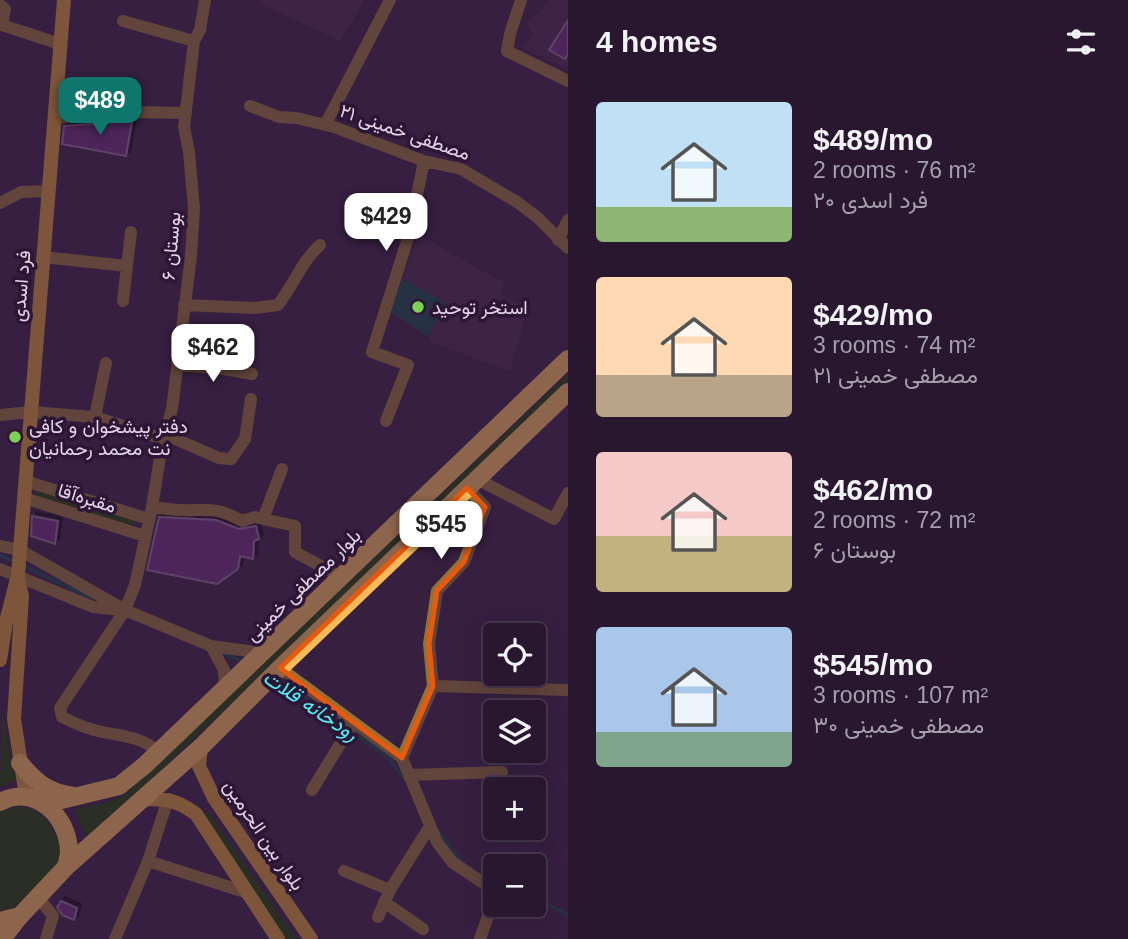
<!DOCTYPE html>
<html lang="en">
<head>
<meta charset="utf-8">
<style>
  body { margin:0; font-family:Helvetica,Vazirmatn,sans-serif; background:#312038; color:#f1f3f6; height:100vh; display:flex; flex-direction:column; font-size:26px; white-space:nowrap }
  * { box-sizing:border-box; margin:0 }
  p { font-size:23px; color:#a59fab }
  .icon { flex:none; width:38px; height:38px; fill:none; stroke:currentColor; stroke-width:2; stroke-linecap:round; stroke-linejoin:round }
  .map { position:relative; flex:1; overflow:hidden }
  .drawer { display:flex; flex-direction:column; background:#291730; width:560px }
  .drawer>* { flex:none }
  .tools { position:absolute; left:483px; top:623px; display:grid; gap:14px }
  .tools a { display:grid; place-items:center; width:63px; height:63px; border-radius:7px; background:#291730; box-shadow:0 7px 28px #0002,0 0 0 2px #45364c; font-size:35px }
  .price { position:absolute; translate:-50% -60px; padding:0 16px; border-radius:14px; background:#fff; color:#222; font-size:23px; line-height:46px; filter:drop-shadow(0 2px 4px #0008) }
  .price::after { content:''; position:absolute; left:50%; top:42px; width:21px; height:16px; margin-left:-10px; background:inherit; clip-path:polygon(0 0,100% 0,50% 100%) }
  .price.active { background:#0f766e; color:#fff }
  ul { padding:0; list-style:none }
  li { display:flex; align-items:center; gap:21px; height:175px; padding:0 28px }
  li span { display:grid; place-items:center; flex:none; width:196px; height:140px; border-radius:7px; color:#555 }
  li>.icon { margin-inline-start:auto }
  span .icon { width:84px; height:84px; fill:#fffc; stroke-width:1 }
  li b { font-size:30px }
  h2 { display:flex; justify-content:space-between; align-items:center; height:84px; padding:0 28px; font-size:30px }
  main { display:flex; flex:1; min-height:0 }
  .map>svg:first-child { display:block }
  .built { fill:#45294f }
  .green { fill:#1b4103 }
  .water { fill:#134748 }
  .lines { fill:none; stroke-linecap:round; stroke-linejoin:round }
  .stream { stroke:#134748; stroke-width:3.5 }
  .building { fill:#672e7a; stroke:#8d7298; stroke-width:2; filter:url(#shadow) }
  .minor { stroke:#957138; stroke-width:12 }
  .secondary { stroke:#d29834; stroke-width:14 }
  .primary { stroke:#f7ba5b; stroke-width:18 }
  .marked { fill:none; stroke:#e8590c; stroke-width:5; stroke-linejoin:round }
  .poi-dot { fill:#7dd154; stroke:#2d1635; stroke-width:2.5 }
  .labels { text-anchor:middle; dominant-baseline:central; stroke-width:7; stroke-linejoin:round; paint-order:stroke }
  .street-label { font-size:19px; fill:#e2d3e8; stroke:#2d1635 }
  .poi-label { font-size:19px; fill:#e2d3e8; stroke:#2d1635; text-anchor:start }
  .water-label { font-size:21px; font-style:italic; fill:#4ef0f3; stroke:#2d1635 }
</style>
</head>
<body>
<main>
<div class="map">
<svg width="568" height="939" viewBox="0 0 568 939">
  <defs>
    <filter id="shadow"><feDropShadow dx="4" dy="-4" stdDeviation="0" flood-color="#0009"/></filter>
  </defs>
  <rect width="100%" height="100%" fill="#371f40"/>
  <path class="built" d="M 259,0 L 365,0 L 340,41 L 258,3 Z
    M 549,0 L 568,0 L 568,69 L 521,47 L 534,35 L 526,23 L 543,9 Z
    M 418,234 L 504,283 L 501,296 L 528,307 L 510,371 L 430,342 L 429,336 L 391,312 Z"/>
  <path class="green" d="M 568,374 L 568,385 L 91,836 L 85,833 L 75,812 L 77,809 L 108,802 L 124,795 Z
    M 37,489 L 135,519 L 132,526 L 34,496 Z
    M 2,713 L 16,780 L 0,787 Z
    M 19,806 C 33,808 42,813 50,825 C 55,834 62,845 60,855 C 57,875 17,908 0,915 L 0,812 Z
    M 208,811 L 297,939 L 284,939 L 202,815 Z"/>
  <path class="water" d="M 402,279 L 445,302 L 429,337 L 391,312 Z"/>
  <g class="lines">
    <path class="stream" d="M 0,555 L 14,562
      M 24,566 L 93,599
      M 219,652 L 245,662
      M 276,679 L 291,687 L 388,758 L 405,779
      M 437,829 L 462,863
      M 534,897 L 568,915"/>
  </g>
  <path class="building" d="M 568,20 L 568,54 L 565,59 L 549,50 Z
    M 132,121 L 126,156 L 62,144 L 64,126 Z
    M 32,516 L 58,521 L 55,544 L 31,536 Z
    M 159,517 L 216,520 L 239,529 L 256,526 L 259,539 L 254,541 L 253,559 L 240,556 L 238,569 L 217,584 L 147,570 Z
    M 61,901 L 77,908 L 74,920 L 62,915 L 57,907 Z"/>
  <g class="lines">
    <path class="minor" d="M 521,0 L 510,34 L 507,51 L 568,81
      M 0,5 L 5,9 L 2,25 L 60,44
      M 123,21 L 194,41
      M 250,106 L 279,117 L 297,118 L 334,127 L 424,161 L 461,169 L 517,202 L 537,217 L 568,248
      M 54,119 L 74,115 L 137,112 L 186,113
      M 325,125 L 390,0
      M 0,203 L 21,192 L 48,191
      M 558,240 L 568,220
      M 43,257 L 127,266 L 123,301
      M 127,266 L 131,232
      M 184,305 L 255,308 L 278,305 C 293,286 302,261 320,245
      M 177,365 L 224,369 L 252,374
      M 0,415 L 31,412 L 95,417 L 163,439
      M 95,417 L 106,363
      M 386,421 L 408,365 L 372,352 L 408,238 L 424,161
      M 164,434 L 219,458 L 231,459 L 245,439 L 251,399
      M 477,479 L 554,519 L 568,493
      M 25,481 L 149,519
      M 24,498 L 145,536
      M 152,507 C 162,508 171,510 181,510 C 209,511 215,506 242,521 L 255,517 L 295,526 L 295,552 L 341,577
      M 263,519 L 282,469
      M 0,546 L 20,550 L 125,610 L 211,646 L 263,653
      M 0,569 L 93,607 L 121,610
      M 211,646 L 224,670 L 225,689
      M 280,668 L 402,758 L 437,842 L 452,862 L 495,891
      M 433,686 L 568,690
      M 159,752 C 137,734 120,737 94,730 C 83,727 72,722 62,717 L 60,708 L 125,610 L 135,585 L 152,507 L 163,439 L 172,409 L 191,256 L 194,208 L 189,152 L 184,127 L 194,41 L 200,30 L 205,0
      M 402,758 L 433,686 L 429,644 L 437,591 L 464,562 L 485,507 L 467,488
      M 409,775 L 502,772
      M 312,790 L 353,723
      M 148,861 L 245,892
      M 344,871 L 390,890
      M 37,896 L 53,916 L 46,939
      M 384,902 L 423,929
      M 378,917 L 390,890 L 430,826
      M 115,939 L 148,861 L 168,799
      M 480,939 L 495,896"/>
    <path class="secondary" d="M 18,579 L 22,596 L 14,719 L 26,796
      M 0,660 L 6,622 L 18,575 L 64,0
      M 201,747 L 199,766 L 214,798 L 311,939
      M 142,799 C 166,799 176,799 196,814 L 278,939"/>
    <path class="primary" d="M 20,763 C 35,782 49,793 74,796
      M 0,802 C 34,784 68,815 69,851 C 69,856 67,862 66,867
      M 45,804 L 119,786 L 145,765 L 568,359
      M 0,921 L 20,916 L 66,867 L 201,747 L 280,668 L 568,392
      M 2,939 L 20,916"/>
  </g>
  <path d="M0 0H568V939H0ZM 467,488 L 485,507 L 464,562 L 437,591 L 429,644 L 433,686 L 402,758 L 280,668 Z" fill="#371f40" fill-opacity=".55" fill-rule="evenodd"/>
  <path class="marked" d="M 467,488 L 485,507 L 464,562 L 437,591 L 429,644 L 433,686 L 402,758 L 280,668 Z"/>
  <g class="poi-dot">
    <circle cx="418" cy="307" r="7"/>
    <circle cx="15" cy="437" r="7"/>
  </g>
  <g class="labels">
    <g class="street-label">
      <text transform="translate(405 132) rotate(19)">مصطفی خمینی ۲۱</text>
      <text transform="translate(171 246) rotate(-85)">بوستان ۶</text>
      <text transform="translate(21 286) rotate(-85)">فرد اسدی</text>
      <text transform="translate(87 498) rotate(17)">مقبره‌آقا</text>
      <text transform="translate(303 585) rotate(-44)">بلوار مصطفی خمینی</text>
      <text transform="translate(264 835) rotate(56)">بلوار بین الحرمین</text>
    </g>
    <g class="poi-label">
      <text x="432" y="307">استخر توحید</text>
      <text x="29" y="426">دفتر پیشخوان و کافی<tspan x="29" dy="22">نت محمد رحمانیان</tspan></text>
    </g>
    <g class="water-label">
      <text transform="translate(311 705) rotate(34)">رودخانه قلات</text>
    </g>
  </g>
</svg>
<div class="tools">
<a><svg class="icon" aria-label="locate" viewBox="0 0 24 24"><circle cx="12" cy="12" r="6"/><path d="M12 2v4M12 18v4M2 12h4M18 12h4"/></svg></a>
<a><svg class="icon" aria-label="layers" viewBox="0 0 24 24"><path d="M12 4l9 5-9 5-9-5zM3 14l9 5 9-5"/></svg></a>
<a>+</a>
<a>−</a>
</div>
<b class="price active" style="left:100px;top:137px">$489</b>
<b class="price" style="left:386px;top:253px">$429</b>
<b class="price" style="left:213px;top:384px">$462</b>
<b class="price" style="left:441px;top:561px">$545</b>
</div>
<section class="drawer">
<h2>4 homes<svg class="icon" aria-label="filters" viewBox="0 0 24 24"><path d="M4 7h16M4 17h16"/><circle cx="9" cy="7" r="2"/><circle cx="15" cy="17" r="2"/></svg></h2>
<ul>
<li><span style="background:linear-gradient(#bfe0f5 75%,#8fb573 0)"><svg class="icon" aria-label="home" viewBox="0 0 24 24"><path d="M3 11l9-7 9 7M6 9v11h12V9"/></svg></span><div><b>$489/mo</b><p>2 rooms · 76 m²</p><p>فرد اسدی ۲۰</p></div></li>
<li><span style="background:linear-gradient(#ffd9b3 70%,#b9a48a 0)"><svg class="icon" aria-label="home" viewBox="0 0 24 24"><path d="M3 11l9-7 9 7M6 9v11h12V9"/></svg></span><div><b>$429/mo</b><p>3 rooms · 74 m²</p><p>مصطفی خمینی ۲۱</p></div></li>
<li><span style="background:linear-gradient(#f6c9c9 60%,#c2b280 0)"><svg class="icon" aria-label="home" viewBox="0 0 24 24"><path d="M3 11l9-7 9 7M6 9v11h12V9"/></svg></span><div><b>$462/mo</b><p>2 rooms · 72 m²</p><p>بوستان ۶</p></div></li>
<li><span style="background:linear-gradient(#a9c7e8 75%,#7fa58c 0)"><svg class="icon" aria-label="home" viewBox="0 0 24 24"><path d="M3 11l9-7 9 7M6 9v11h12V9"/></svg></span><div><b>$545/mo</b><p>3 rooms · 107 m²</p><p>مصطفی خمینی ۳۰</p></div></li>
</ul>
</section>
</main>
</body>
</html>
